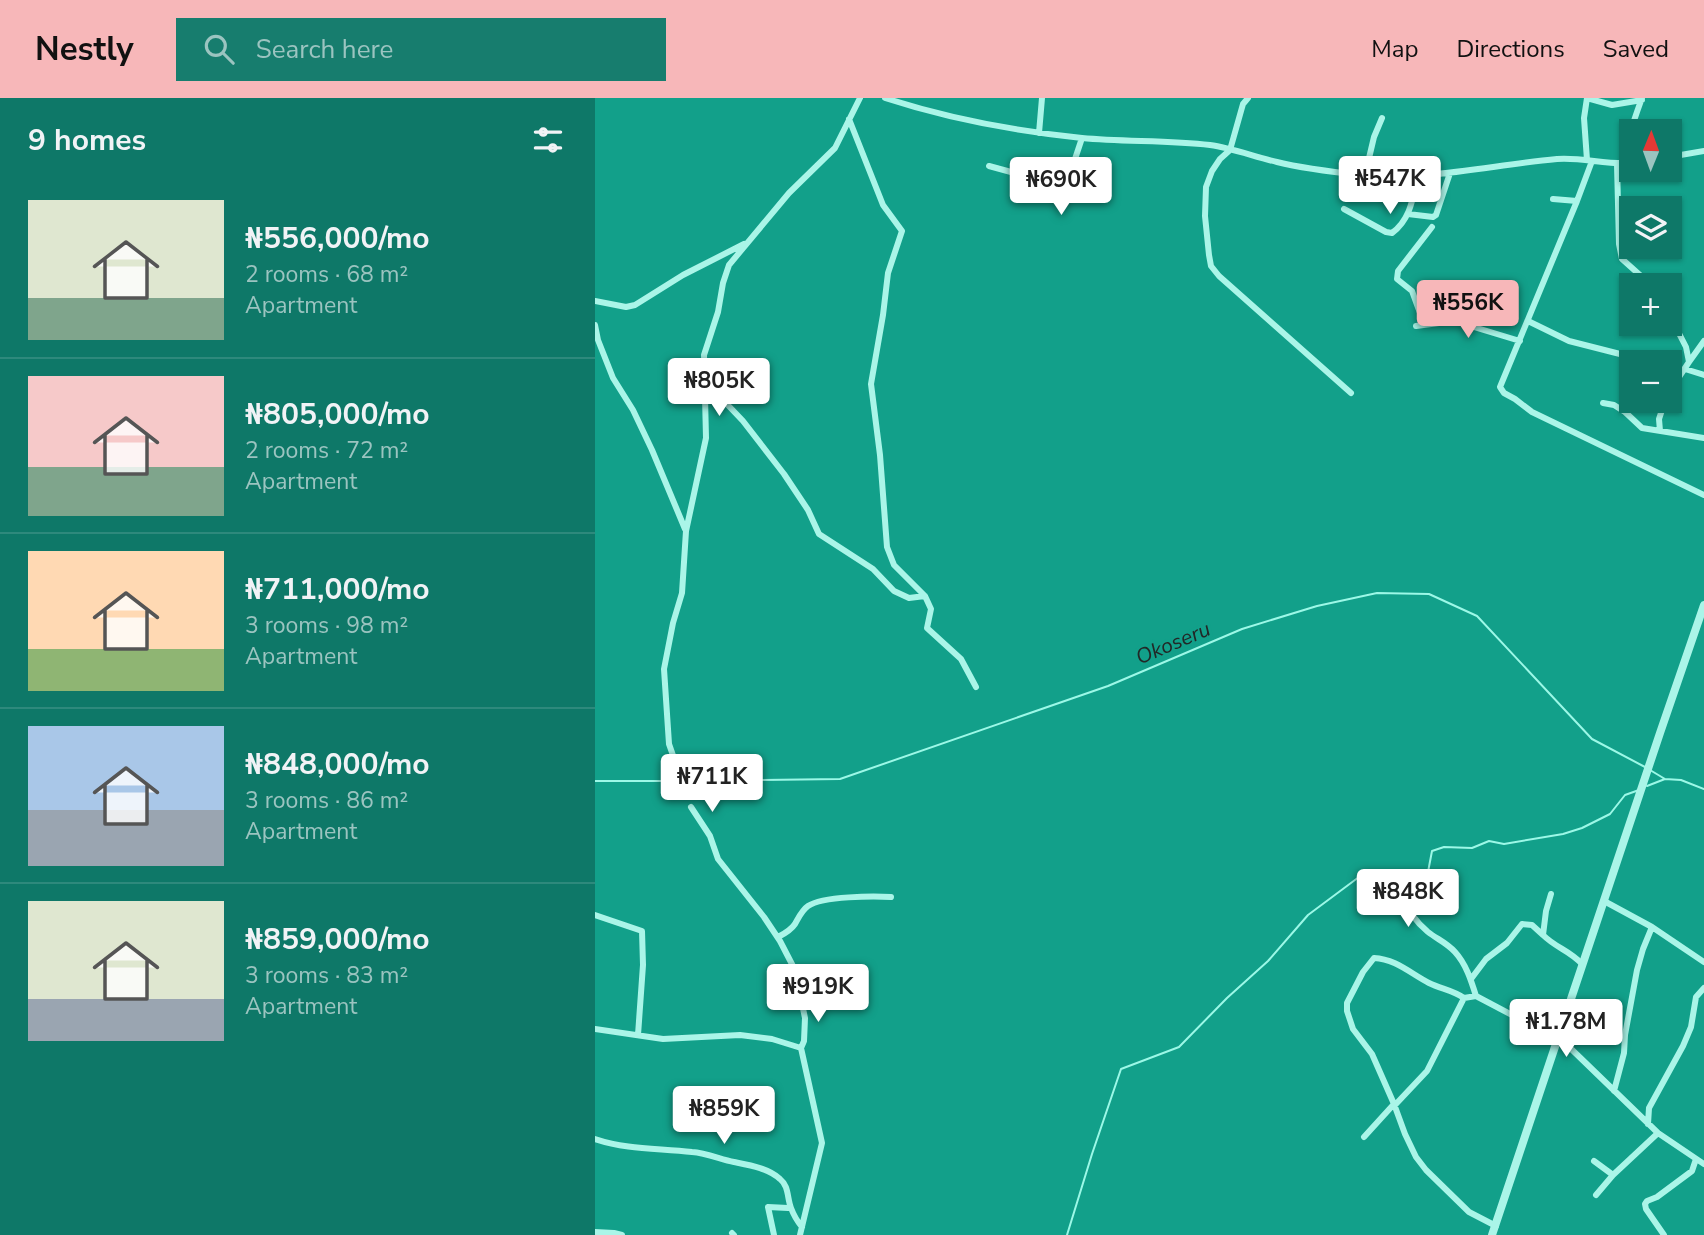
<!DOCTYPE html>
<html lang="en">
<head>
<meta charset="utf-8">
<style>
  body { margin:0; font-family:"Nunito Sans",sans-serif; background:#177d6e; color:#f1f3f6; height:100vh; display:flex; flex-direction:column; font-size:26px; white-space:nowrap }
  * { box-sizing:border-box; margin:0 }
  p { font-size:23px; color:#9bc4c0 }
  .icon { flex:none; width:38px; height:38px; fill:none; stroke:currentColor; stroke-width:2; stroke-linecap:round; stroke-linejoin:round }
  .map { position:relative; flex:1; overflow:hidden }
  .drawer { display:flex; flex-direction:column; background:#0e7868; width:595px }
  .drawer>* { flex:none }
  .needle { width:46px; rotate:1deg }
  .tools { position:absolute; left:1024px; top:21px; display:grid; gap:14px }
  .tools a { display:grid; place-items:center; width:63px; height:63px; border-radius:0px; background:#0e7868; box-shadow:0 2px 5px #0004; font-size:35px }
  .price { position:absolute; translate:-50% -60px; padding:0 16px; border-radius:7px; background:#fff; color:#222; font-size:23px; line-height:46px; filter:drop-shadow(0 2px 4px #0008) }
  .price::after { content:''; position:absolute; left:50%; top:42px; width:21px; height:16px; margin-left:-10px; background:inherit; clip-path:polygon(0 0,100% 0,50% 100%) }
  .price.selected { background:#f7b7b9; color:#111 }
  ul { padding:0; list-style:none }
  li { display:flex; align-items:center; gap:21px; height:175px; padding:0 28px }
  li+li { border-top:2px solid #2e897c }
  li span { display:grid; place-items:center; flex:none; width:196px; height:140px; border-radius:0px; color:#555 }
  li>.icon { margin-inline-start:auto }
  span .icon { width:84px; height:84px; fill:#fffc; stroke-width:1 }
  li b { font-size:30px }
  h2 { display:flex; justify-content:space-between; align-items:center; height:84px; padding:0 28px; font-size:30px }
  header { display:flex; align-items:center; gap:42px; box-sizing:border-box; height:98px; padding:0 35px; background:#f7b7b9; color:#111 }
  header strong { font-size:33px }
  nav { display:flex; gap:38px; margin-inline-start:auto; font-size:24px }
  .search { width:490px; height:63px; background:#177d6e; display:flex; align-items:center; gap:18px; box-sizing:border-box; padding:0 24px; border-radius:0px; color:#9bc4c0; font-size:26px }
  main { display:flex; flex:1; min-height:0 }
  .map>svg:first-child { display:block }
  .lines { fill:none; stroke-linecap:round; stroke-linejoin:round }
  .stream { stroke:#9cf8e7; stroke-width:2 }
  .minor { stroke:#aaf5e8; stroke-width:6 }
  .tertiary { stroke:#aaf5e8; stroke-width:8 }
  .labels { text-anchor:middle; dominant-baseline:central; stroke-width:6; stroke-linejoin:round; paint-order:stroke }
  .water-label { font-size:21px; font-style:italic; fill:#222827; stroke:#12a08a }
</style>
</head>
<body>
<header>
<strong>Nestly</strong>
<div class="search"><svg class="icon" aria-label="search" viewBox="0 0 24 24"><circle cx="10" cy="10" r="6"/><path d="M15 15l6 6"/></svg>Search here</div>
<nav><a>Map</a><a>Directions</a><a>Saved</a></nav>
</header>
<main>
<section class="drawer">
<h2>9 homes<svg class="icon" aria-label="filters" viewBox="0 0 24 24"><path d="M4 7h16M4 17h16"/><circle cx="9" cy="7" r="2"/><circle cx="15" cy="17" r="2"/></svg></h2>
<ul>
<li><span style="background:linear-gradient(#dfe7d0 70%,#7fa58c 0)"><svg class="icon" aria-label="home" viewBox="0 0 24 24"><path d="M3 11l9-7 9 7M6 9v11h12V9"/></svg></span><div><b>₦556,000/mo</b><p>2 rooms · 68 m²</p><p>Apartment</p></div></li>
<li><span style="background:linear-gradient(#f6c9c9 65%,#7fa58c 0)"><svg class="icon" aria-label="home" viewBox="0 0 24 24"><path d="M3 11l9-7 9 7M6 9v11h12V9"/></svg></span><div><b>₦805,000/mo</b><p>2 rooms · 72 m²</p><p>Apartment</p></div></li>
<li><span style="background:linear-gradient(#ffd9b3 70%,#8fb573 0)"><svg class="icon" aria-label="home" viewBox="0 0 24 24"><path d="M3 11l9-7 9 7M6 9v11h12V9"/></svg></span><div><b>₦711,000/mo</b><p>3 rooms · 98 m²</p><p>Apartment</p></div></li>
<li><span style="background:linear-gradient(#a9c7e8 60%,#9aa5b1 0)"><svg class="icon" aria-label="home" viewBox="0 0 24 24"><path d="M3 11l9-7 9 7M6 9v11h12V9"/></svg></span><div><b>₦848,000/mo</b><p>3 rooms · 86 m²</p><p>Apartment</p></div></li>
<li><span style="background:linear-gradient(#dfe7d0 70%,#9aa5b1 0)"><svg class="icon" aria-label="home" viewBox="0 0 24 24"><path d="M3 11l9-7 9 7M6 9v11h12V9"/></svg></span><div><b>₦859,000/mo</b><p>3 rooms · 83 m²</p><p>Apartment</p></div></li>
</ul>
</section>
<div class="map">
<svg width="1109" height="1137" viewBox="0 0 1109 1137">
  <rect width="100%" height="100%" fill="#12a08a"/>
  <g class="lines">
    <path class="stream" d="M 1055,672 L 1070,681 L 1086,682 L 1109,691
      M 0,683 L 83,683
      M 89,683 L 245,681 L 513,588 L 647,531 L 722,508 L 782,495 L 834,496 L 882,518 L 997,641 L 1050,669
      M 1052,688 L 1070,681
      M 472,1137 L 497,1056 L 526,971 L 584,949 L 632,900 L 673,863 L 713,817 L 768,776 L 797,773 L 825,780 L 833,774 L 837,753 L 849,749 L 877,750 L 894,743 L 909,746 L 968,736 L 987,730 L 1015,716 L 1030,697 L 1044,692"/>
    <path class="minor" d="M 290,0 C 354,21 420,33 487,40 C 529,44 573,42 615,47 C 637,50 660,59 682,64 C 710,71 738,74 766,77 C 832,83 896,67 962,61 C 987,59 1011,67 1036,65
      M 653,0 L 648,6 L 635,52 L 625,61 L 617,73 L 611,89 L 610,118 L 614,157 L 616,168 L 624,178 L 756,295
      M 992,0 L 989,20 L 992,62
      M 992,0 L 1017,7 L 1047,2
      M 254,21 L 288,107 L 307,133 L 293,175 L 288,217 L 276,286 L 285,357 L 292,449 L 299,467 L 330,498 L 336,511 L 332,530 L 366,561 L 381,589
      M 444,35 L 447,0
      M 1074,59 L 1109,53
      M 997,63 L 982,103 L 905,289 L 909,295 L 920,301 L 937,314 L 1109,397
      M 1033,65 C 1031,42 1039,22 1047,0
      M 1022,66 L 1024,146 L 1027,161 L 1056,187
      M 394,68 L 416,74 L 465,106 L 487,40
      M 770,77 L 779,39 L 787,20
      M 958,101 L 982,103
      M 749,111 L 791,134 L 797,135 C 816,121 818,99 823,77
      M 813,116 L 838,119 L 841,117 L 855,75
      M 0,203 L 31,209 L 40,207 L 88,177 L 149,146
      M 1074,216 L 1091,249 L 1094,264 L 1074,294
      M 933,223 L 974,243 L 1025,256
      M 829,226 L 817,193 L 802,181 L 803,173 L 837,129
      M 0,227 L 3,242 L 18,280 L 38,312 L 57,352 L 90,431
      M 821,228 L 859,223 L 925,243
      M 1094,264 L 1109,243
      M 1090,271 L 1109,277
      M 110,283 L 148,323 L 189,376 L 213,412 L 224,436 L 278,471 L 299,493 L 314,500 L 330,498
      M 1008,305 L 1019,307 L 1030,314 L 1047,330 L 1109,340
      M 1065,333 L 1064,321 L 1070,303
      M 87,683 L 74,646 L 69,571 L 78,525 L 87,495 L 91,433 L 111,340 L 109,257 L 123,214 L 128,185 L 134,167 L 194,95 L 240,50 L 265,0
      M 96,709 L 115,738 L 123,761 L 169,819 L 185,843 L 200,872 L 210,920 L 209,943 L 206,950 L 227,1045 L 205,1137
      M 805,795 C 810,809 821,824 833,834 C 842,841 852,845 860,854 C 871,866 876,882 881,898
      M 956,796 L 951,813 L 948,837 C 961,850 974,852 987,866
      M 1009,803 L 1057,829 L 1109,864
      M 0,817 L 47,833 L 48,867 L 43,937
      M 183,839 C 189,836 196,832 200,826 C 204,819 207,812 213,808 C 228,798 279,798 296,799
      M 876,881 L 891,861 L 912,845 L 927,826 L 937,827 L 948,837
      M 0,931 L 68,941 L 145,937 L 177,941 L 206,950
      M 1019,993 L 1029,955 L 1030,937 L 1042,872 L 1048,851 L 1057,829
      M 1053,1026 L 1054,1010 L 1088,948 L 1096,929 L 1101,899 L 1109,890
      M 769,1039 L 799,1006 L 800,1007 L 832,973 L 869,900
      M 0,1041 C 33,1052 63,1050 97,1054 C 111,1055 125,1061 139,1064 C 154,1067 173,1070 185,1081 C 194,1088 192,1100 196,1110 C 199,1118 202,1123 207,1129
      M 999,1063 L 1018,1077
      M 1001,1097 L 1018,1077 L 1063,1035
      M 901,1128 L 874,1114 L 831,1072 L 821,1059 L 810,1036 L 799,1006 L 777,956 L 758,931 L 752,913 L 752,905 L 768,874 L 779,860 C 801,861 816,876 834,885 C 846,891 857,892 869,900 L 881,898 L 970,945 L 1063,1035 L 1109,1066
      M 0,1134 L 19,1135 L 27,1137
      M 137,1135 L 139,1137
      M 179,1137 L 173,1109 L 193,1110 L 195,1108
      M 1069,1137 L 1051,1111 L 1050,1106 L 1052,1103 L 1062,1099 L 1097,1073 L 1101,1061"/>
    <path class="tertiary" d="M 897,1137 L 1065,635 L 1109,507"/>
  </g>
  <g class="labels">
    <g class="water-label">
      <text transform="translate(578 545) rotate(-23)">Okoseru</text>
    </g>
  </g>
</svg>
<div class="tools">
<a><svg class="needle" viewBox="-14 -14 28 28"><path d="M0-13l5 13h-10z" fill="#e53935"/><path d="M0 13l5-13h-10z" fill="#9bc4c0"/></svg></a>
<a><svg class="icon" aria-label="layers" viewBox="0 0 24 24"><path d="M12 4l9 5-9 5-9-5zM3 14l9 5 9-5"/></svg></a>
<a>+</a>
<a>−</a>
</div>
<b class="price" style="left:795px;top:118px">₦547K</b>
<b class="price" style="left:466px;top:119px">₦690K</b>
<b class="price selected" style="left:873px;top:242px">₦556K</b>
<b class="price" style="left:124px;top:320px">₦805K</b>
<b class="price" style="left:117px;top:716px">₦711K</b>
<b class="price" style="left:813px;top:831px">₦848K</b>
<b class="price" style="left:223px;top:926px">₦919K</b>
<b class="price" style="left:971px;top:961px">₦1.78M</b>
<b class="price" style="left:129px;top:1048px">₦859K</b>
</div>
</main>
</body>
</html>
